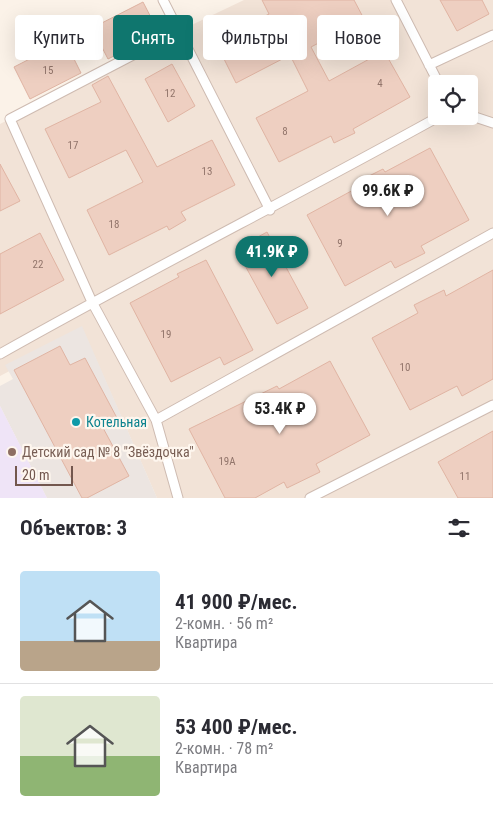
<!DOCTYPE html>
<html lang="ru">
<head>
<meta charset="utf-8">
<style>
  body { margin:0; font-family:"Roboto Condensed",sans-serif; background:#f7f7f7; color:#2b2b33; height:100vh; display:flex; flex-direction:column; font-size:19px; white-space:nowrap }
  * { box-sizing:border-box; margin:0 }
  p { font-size:16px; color:#7c7c81 }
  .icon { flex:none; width:28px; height:28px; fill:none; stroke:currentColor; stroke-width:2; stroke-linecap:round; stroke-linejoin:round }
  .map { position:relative; height:498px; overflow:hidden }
  .details { display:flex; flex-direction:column; background:#fff; flex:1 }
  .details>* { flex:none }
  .guide { position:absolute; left:15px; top:15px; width:464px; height:45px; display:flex; gap:10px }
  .tools { position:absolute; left:428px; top:75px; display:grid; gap:10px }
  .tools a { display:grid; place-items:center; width:50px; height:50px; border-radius:5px; background:#fff; box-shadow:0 5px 20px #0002; font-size:25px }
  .scale { position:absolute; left:15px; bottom:12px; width:58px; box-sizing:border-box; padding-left:5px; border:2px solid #73574e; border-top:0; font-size:14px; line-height:18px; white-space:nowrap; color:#73574e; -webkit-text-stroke:4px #fef6ee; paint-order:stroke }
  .price { position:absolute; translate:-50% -42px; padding:0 11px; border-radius:18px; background:#fff; color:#222; font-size:16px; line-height:32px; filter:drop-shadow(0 1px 2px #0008) }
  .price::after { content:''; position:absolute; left:50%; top:30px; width:15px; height:11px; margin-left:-8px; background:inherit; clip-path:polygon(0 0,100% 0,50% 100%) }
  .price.active { background:#0f766e; color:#fff }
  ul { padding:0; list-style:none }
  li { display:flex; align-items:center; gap:15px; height:125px; padding:0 20px }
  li+li { border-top:1px solid #e1e1e2 }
  li span { display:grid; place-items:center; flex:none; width:140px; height:100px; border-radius:5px; color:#555 }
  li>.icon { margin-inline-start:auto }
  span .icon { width:60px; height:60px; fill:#fffc; stroke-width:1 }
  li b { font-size:21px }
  h2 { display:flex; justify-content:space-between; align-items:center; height:60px; padding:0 20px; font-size:21px }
  .tag { padding:0 18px; border-radius:5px; background:#fff; box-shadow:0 5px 20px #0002; font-size:18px; line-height:45px }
  .tag.active { background:#0f766e; color:#fff }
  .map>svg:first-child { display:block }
  .residential { fill:#f2e3d7; fill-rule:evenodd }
  .industrial { fill:#ece5e1 }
  .education { fill:#efe4f7 }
  .building { fill:#eecfc1; stroke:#e0b4a3 }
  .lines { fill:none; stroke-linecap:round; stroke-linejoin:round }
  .lane-casing { stroke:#cebbb1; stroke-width:11 }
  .lane { stroke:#fff; stroke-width:9 }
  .culture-dot { fill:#0f9aa8; stroke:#fef6ee; stroke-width:2 }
  .education-dot { fill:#8d6e63; stroke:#fef6ee; stroke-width:2 }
  .labels { text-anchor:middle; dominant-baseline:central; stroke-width:4.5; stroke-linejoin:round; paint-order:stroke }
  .number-label { font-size:11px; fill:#92756b }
  .culture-label { font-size:14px; fill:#0d838f; stroke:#fef6ee; text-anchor:start }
  .education-label { font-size:14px; fill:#785e54; stroke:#fef6ee; text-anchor:start }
</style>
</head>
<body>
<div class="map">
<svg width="493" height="498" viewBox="0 0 493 498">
  <rect width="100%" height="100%" fill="#fbf2e8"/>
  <path class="residential" d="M 244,0 L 493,0 L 493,498 L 157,498 L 84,332 L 0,376 L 0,124 L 179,31 ZM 436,84 L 469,84 L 469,116 L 436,116 Z"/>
  <path class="industrial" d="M 82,326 L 157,498 L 47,498 L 0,406 L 0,386 L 13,379 L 5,365 Z"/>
  <path class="education" d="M 0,406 L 47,498 L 0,498 Z"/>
  <path class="building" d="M 262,0 L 354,0 L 364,19 L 311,47 L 329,81 L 384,51 L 410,97 L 353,129 L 355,133 L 334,143 L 331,136 L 279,162 L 256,118 L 308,91 L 290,55 L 236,83 L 215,41 L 269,14 Z
    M 440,0 L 482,0 L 489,14 L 457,31 Z
    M 143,2 L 159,33 L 108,59 L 92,28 Z
    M 65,41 L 81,73 L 30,99 L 14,67 Z
    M 172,64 L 195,106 L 168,122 L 145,79 Z
    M 108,76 L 157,167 L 212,140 L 235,185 L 181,212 L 186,220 L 169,230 L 167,226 L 109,255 L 87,210 L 143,182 L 126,150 L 69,178 L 45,129 L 101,102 L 92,85 Z
    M 430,148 L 469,220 L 421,246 L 425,253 L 395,268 L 391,261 L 345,286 L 307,215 L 355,189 L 353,184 L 383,169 L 385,172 Z
    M 0,164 L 20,201 L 0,211 Z
    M 267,232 L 308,308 L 277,324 L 236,249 Z
    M 40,233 L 64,280 L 0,314 L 0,254 Z
    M 206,260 L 253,350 L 224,365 L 220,357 L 171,382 L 130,303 L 179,277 L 177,274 Z
    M 493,270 L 493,379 L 462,396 L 457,386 L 410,410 L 372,338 L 418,313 L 414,305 L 444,290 L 446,296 Z
    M 60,346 L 70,365 L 85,358 L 117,418 L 102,426 L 129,476 L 87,498 L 82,498 L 14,370 Z
    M 330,361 L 370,435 L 316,464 L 320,472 L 287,488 L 284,482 L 255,498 L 225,498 L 189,429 L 277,386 L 279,389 Z
    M 493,431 L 493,498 L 458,498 L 438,462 Z"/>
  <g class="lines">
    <g class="lane-casing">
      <path id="lane" d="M 163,0 L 270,210
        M 396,0 L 439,84
        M 429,65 L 493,35
        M 469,115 L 493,123
        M 0,354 C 145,272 294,197 440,116
        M 156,420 L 493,233
        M 178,498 L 156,420 L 92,302 L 10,119 L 179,31
        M 310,498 L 493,405"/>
    </g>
    <use href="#lane" class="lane"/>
  </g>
  <circle class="culture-dot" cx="76" cy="422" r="5"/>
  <circle class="education-dot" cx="12" cy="452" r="5"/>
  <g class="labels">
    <g class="number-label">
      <text x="48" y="70">15</text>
      <text x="380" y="83">4</text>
      <text x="170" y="93">12</text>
      <text x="285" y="131">8</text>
      <text x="73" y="145">17</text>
      <text x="207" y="171">13</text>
      <text x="114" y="224">18</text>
      <text x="340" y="243">9</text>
      <text x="38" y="264">22</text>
      <text x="166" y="334">19</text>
      <text x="405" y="367">10</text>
      <text x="227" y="461">19А</text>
      <text x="465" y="476">11</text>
    </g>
    <g class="culture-label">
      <text x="86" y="422">Котельная</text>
    </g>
    <g class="education-label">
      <text x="22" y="452">Детский сад № 8 "Звёздочка"</text>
    </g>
  </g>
</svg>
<div class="tools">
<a><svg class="icon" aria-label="locate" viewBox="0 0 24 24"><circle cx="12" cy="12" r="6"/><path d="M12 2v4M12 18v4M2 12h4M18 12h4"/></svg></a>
</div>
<div class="scale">20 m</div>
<b class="price" style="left:388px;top:217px">99.6K ₽</b>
<b class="price active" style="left:272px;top:278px">41.9K ₽</b>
<b class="price" style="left:280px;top:435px">53.4K ₽</b>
<div class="guide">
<a class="tag">Купить</a>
<a class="tag active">Снять</a>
<a class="tag">Фильтры</a>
<a class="tag">Новое</a>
</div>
</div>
<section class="details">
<h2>Объектов: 3<svg class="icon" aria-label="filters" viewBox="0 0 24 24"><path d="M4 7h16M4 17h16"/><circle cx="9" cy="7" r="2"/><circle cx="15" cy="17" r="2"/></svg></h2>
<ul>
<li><span style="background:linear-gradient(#bfe0f5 70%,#b9a48a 0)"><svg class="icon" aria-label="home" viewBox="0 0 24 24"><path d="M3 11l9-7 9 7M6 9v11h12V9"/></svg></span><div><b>41 900 ₽/мес.</b><p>2-комн. · 56 m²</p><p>Квартира</p></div></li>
<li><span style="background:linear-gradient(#dfe7d0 60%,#8fb573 0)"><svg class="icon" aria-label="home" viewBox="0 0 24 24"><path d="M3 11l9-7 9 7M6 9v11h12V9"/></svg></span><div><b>53 400 ₽/мес.</b><p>2-комн. · 78 m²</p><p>Квартира</p></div></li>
</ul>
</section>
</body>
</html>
